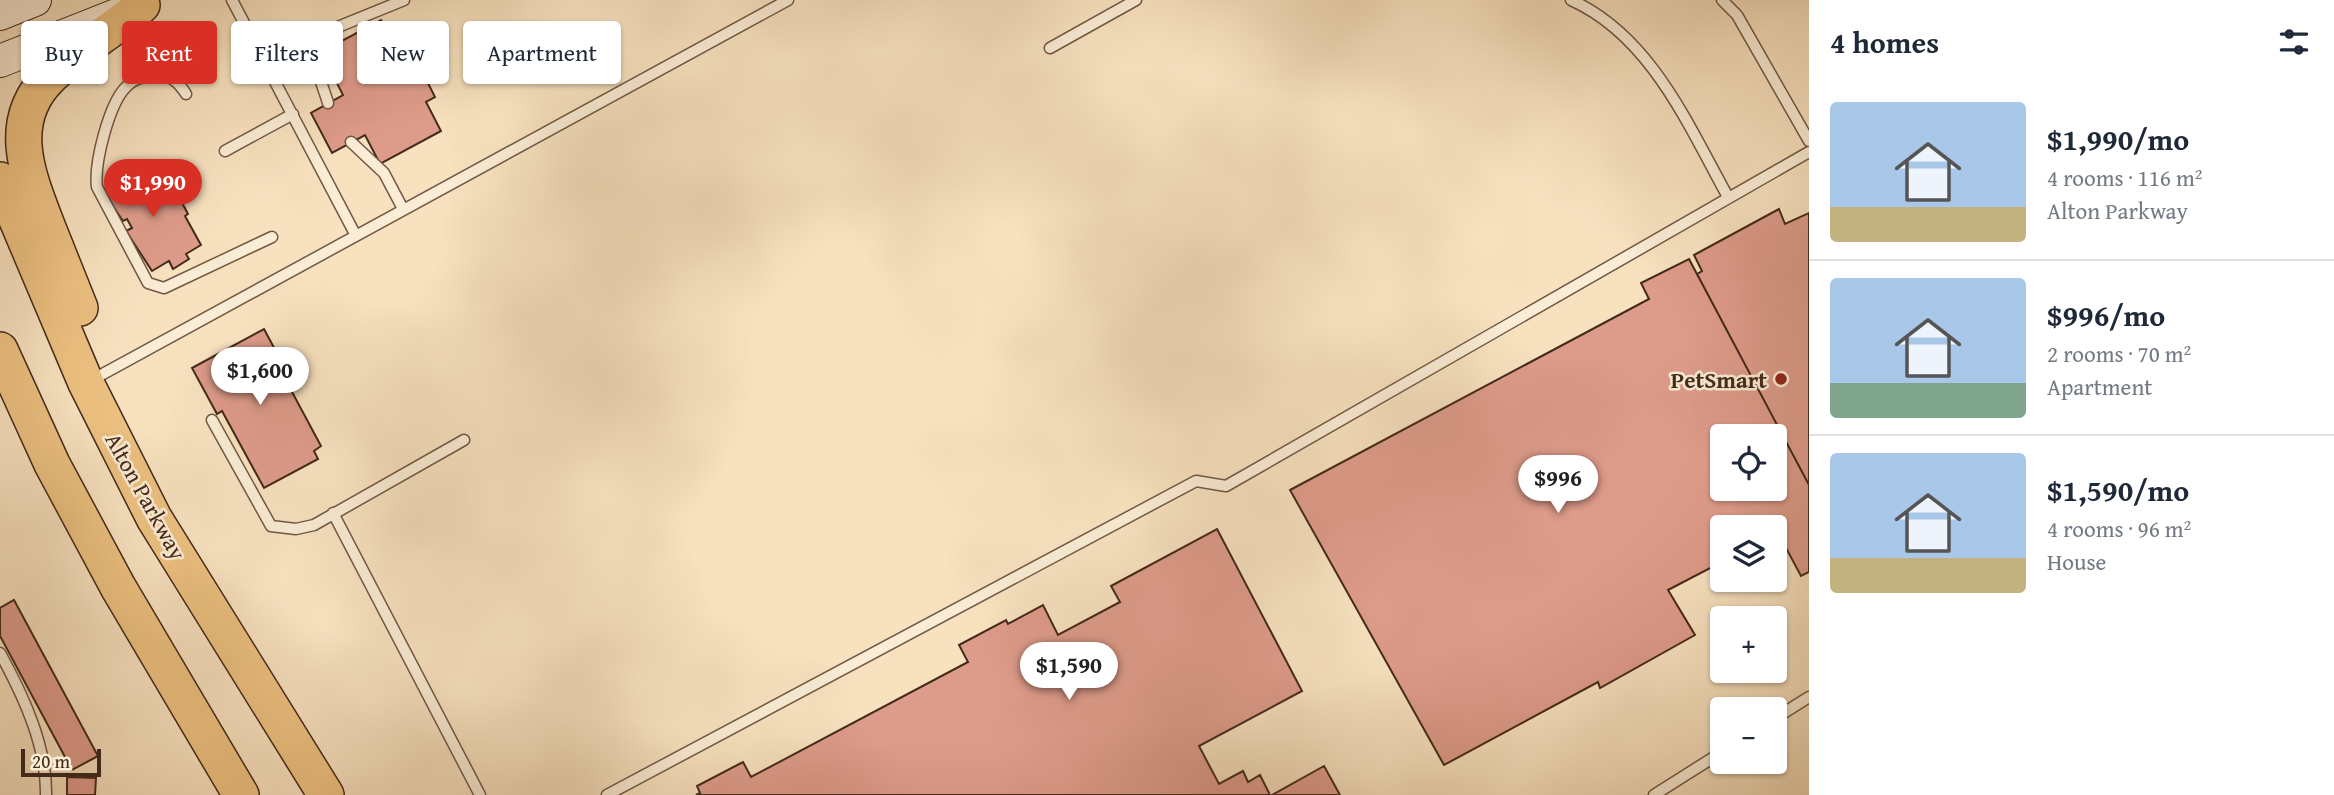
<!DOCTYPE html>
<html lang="en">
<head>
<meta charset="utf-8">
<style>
  body { margin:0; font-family:"Gentium Book Plus",serif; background:#f6f6f7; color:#1f2937; height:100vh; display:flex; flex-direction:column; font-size:26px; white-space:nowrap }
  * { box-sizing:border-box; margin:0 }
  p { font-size:23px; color:#747a83 }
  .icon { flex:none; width:38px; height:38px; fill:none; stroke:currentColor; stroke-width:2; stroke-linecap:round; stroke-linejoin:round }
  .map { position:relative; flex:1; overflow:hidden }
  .details { display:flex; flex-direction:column; background:#fff; width:525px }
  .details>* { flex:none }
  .top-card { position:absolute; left:21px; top:21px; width:665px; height:63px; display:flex; gap:14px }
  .controls { position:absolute; left:1710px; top:424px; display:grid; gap:14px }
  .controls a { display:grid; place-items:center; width:77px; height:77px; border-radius:7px; background:#fff; box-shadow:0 2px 5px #0004; font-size:35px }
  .scale { position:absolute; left:21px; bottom:18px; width:80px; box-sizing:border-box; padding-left:7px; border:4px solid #442a1a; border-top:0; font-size:19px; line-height:24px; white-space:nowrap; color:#442a1a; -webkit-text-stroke:5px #faecd5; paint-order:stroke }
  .price { position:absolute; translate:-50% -60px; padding:0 16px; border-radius:24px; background:#fff; color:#222; font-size:23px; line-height:46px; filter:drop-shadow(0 2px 4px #0008) }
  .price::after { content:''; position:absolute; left:50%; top:42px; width:21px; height:16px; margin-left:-10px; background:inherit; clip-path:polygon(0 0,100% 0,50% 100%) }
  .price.on { background:#d93025; color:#fff }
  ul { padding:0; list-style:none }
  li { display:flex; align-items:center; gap:21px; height:175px; padding:0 21px }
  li+li { border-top:2px solid #e0e1e3 }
  li span { display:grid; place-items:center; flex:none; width:196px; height:140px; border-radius:7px; color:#555 }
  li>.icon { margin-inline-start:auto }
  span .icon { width:84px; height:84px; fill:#fffc; stroke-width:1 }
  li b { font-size:30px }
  h2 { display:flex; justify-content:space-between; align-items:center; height:84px; padding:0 21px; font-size:30px }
  .tag { padding:0 24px; border-radius:7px; background:#fff; box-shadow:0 2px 5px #0004; font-size:24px; line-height:63px }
  .tag.on { background:#d93025; color:#fff }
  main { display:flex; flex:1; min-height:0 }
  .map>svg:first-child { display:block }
  .building { fill:#dd9b8a; stroke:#442a1a; stroke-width:2; fill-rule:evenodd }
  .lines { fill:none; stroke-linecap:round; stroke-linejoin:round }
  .service-casing { stroke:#715843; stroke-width:13 }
  .secondary-casing { stroke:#442a1a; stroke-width:34 }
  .primary-casing { stroke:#442a1a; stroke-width:38 }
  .service { stroke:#faecd5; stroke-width:10 }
  .secondary { stroke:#faecd5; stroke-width:32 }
  .primary { stroke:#ecc080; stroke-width:35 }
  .poi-dot { fill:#8f2418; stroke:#faecd5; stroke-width:2.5 }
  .labels { text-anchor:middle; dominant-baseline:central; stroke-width:5; stroke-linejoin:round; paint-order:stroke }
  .poi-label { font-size:23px; font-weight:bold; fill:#442a1a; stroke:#faecd5; text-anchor:end }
  .street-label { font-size:23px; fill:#442a1a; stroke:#faecd5 }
</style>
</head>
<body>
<main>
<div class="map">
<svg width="1809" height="795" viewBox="0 0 1809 795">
  <rect width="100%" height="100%" fill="#f7e1bf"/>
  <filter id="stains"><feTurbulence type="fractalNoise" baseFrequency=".00286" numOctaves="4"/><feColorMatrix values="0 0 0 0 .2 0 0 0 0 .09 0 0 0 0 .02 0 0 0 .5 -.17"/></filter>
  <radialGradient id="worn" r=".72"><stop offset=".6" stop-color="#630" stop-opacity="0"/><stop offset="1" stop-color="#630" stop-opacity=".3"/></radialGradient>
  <path class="building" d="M 381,20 L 389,35 L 395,32 L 415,69 L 420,67 L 435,97 L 426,102 L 441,131 L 380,164 L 365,135 L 332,153 L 311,113 L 343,95 L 321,52 Z
    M 146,165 L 148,168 L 152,166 L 173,203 L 180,199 L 188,214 L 185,216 L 201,245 L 186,254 L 189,259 L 173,269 L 169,261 L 152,271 L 126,231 L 132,228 L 127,219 L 123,221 L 102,190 Z
    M 1779,209 L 1785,224 L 1809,213 L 1809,485 L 1697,274 L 1702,271 L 1694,255 Z
    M 1689,259 L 1809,485 L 1809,572 L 1801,576 L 1778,533 L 1774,535 L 1774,527 L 1722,527 L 1722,562 L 1668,590 L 1695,635 L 1600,688 L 1598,682 L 1444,765 L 1290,490 L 1649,299 L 1641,283 ZM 1722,436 L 1774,436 L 1774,488 L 1722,488 Z
    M 264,329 L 288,374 L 284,377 L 321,446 L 314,451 L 318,459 L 264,488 L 222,411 L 217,414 L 192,368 Z
    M 1217,529 L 1302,691 L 1199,746 L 1219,784 L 1243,771 L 1248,782 L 1260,775 L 1270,795 L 696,795 L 700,793 L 697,786 L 743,762 L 751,777 L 968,662 L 959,645 L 1006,620 L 1008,624 L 1043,605 L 1058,635 L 1120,602 L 1111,586 Z
    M 14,600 L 98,756 L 72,770 L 0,636 L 0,608 Z
    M 1324,766 L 1340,795 L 1272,795 Z
    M 67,777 L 96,778 L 95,795 L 67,795 Z"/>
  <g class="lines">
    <g class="service-casing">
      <path id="service" d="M 232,0 L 355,234
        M 1571,0 C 1651,36 1688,125 1728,197
        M 1722,0 L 1737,15 L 1809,141
        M 1050,48 L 1136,0
        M 186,94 C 180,84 169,73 156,75 C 145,76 134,78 126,87 C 109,104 94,163 97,187 L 148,283 L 164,288 L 272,237
        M 328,103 C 321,79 307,55 323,33 L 404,0
        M 351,142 L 384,173 L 403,209
        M 225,151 L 293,114
        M 90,381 L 788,0
        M 212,420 L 271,526 L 296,529 L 314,525 L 464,440
        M 333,513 L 480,795
        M 0,653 C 23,695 47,746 46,795
        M 1774,719 L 1809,697
        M 607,795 L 1196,481 L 1226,486 L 1809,152
        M 1654,795 L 1722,752"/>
    </g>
    <g class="secondary-casing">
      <path id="secondary" d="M 0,14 L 35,0
        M 0,61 L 119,14"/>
    </g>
    <g class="primary-casing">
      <path id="primary" d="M 0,180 L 86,383 L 154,518 L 326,795
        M 80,308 C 69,281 59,255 48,228 C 29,178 4,123 49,78 C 78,49 112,32 142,5
        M 0,350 L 52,464 L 118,587 L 241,795"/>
    </g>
    <use href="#service" class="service"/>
    <use href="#secondary" class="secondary"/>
    <use href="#primary" class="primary"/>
  </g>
  <circle class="poi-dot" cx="1781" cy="379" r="7"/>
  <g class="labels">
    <g class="poi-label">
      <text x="1767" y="379">PetSmart</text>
    </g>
    <g class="street-label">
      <text transform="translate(146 496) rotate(61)">Alton Parkway</text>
    </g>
  </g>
  <rect width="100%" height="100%" filter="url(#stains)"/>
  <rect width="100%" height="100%" fill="url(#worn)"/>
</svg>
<div class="controls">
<a><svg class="icon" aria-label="locate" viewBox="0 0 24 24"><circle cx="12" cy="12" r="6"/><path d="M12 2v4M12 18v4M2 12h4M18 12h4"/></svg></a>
<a><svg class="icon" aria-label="layers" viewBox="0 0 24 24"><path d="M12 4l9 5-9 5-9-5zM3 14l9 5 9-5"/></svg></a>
<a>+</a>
<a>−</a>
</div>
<div class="scale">20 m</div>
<b class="price on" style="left:153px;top:219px">$1,990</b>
<b class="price" style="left:260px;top:407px">$1,600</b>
<b class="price" style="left:1558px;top:515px">$996</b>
<b class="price" style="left:1069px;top:702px">$1,590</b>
<div class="top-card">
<a class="tag">Buy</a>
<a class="tag on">Rent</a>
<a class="tag">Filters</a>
<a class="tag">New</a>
<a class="tag">Apartment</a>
</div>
</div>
<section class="details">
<h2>4 homes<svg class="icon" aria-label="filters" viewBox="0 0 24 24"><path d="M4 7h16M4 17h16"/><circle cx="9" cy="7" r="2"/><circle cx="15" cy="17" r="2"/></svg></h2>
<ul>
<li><span style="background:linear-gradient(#a9c7e8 75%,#c2b280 0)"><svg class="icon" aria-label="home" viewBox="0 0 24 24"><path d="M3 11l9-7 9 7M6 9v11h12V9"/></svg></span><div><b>$1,990/mo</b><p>4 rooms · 116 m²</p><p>Alton Parkway</p></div></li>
<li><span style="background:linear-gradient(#a9c7e8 75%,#7fa58c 0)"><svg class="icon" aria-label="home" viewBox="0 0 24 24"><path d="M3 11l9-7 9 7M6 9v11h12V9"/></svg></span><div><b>$996/mo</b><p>2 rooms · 70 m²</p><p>Apartment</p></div></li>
<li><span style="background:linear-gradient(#a9c7e8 75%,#c2b280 0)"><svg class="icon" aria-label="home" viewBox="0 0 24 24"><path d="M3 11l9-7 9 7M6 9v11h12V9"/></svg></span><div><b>$1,590/mo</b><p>4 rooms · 96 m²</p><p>House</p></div></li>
</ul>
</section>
</main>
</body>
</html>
